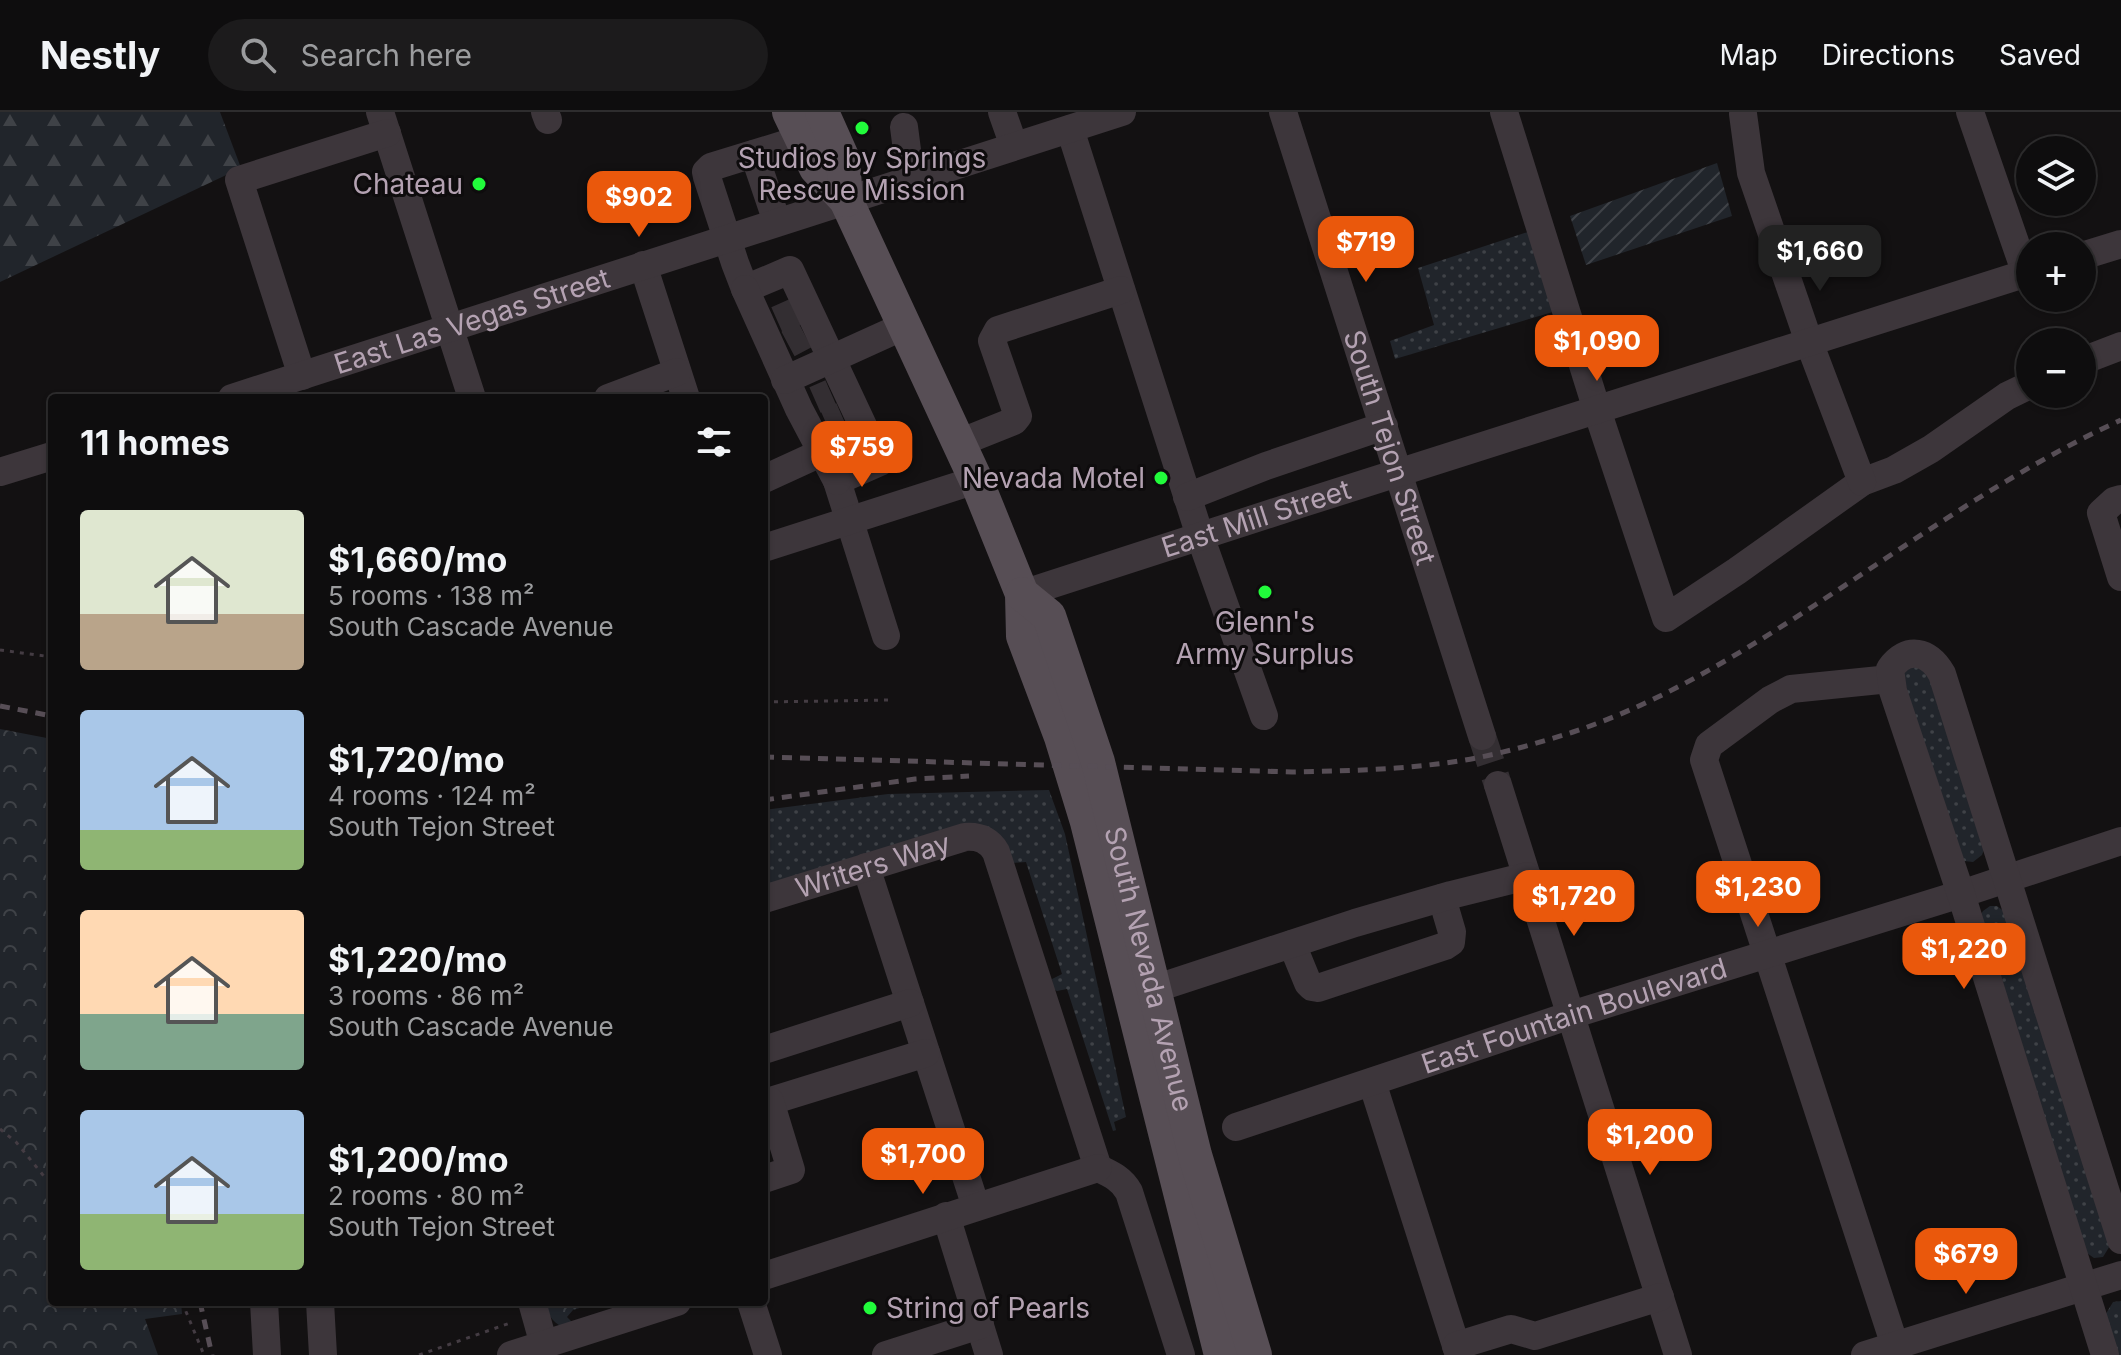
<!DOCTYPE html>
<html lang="en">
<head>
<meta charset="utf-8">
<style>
  body { margin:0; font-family:Inter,sans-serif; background:#1c1b1c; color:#f1f3f6; height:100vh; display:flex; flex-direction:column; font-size:30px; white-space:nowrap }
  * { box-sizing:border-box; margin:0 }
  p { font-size:26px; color:#9b9c9e }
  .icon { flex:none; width:44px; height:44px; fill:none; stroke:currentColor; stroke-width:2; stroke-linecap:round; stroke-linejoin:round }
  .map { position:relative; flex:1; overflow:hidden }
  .drawer { position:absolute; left:48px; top:282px; width:720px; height:912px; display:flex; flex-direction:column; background:#0e0d0e; border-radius:8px; box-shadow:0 2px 6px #0004,0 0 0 2px #2e2d2e }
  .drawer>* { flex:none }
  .buttons { position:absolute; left:2016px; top:24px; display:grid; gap:16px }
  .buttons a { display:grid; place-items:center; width:80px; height:80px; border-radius:50%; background:#0e0d0e; box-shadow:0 2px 6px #0004,0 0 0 2px #2e2d2e; font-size:40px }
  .price { position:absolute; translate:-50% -68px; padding:0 18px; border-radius:16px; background:#ea580c; color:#fff; font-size:26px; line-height:52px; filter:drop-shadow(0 2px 4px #0008) }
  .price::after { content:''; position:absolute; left:50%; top:48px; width:24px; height:18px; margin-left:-12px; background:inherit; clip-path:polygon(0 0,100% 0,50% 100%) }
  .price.active { background:#222; color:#fff }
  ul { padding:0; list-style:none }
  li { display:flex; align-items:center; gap:24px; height:200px; padding:0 32px }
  li span { display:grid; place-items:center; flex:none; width:224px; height:160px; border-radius:8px; color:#555 }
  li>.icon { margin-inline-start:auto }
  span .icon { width:96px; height:96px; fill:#fffc; stroke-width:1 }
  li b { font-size:34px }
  h2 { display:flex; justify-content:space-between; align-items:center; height:96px; padding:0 32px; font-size:34px }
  header { display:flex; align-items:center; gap:48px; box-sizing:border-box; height:112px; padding:0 40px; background:#0e0d0e; border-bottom:2px solid #2e2d2e }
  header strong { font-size:38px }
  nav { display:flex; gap:44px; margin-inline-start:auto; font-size:28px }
  .search { width:560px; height:72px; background:#1c1b1c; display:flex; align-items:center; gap:20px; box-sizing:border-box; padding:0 28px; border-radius:44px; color:#9b9c9e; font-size:30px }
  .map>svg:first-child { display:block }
  .grass { fill:url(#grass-dots) }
  .forest { fill:url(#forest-firs) }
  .park { fill:url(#park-crowns) }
  .garden { fill:url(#garden-furrows) }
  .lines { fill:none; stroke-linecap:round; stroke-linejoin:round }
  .minor-tunnel { stroke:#332e32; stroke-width:28; stroke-dasharray:28 14; stroke-linecap:butt }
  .path { stroke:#443c43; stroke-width:3; stroke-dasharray:4 6; stroke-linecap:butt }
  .minor { stroke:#3d363b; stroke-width:28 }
  .major { stroke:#574e55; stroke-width:34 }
  .rail { stroke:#574e56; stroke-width:5; stroke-dasharray:10 8; stroke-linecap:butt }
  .poi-dot { fill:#21fb3b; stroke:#0e0c0d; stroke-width:3 }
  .labels { text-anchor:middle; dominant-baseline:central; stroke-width:6; stroke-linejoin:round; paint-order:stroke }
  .poi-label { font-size:28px; fill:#b4a2b2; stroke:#0e0c0d }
  .street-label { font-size:28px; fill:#b4a2b2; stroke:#0e0c0d }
</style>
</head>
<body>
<header>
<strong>Nestly</strong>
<div class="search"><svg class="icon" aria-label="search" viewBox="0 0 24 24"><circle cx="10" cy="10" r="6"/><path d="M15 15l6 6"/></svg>Search here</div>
<nav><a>Map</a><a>Directions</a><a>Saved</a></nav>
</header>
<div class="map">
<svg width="2121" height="1243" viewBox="0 0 2121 1243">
  <defs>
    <pattern id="grass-dots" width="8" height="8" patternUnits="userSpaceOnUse" patternTransform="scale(2)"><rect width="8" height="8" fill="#21252b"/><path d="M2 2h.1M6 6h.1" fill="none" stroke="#3f4247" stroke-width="1.8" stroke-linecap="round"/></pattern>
    <pattern id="forest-firs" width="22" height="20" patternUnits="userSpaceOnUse" patternTransform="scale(2)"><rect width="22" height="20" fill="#21252b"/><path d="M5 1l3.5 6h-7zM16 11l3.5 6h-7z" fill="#3f4247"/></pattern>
    <pattern id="park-crowns" width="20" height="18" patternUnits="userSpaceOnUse" patternTransform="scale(2)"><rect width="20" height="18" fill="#21252b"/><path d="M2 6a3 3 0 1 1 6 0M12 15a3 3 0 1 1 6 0" fill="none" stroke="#3f4247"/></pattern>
    <pattern id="garden-furrows" width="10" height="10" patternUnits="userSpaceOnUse" patternTransform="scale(2)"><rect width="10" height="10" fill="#21252b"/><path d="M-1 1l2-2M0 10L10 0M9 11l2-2" fill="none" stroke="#3f4247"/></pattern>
  </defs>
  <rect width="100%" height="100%" fill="#131112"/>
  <path class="grass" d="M 1537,117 L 1563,197 L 1395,247 L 1390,229 L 1434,213 L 1418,156 Z
    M 1918,553 L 1929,559 L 1985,735 L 1982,743 L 1973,750 L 1964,749 L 1901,570 L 1904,559 Z
    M 1049,678 L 1065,722 L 1126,1005 L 1114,1010 L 1116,1018 L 1113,1019 L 1067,877 L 1057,879 L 1053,877 L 1052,867 L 1062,862 L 1026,750 L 1013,751 L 1003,728 L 764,776 L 764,698 L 888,682 Z
    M 1990,794 L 1997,794 L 2005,800 L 2111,1132 L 2103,1145 L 2094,1146 L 2084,1139 L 1978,807 L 1983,799 Z
    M 2121,1189 L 2121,1243 L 2116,1243 L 2104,1205 L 2113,1190 Z"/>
  <path class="forest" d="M 0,0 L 220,0 L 241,56 L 0,170 Z"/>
  <path class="park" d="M 0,617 L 52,627 L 52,1190 L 181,1190 L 182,1202 L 145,1207 L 158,1243 L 0,1243 Z
    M 544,1190 L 599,1190 L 573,1198 L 567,1205 L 574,1212 L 563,1215 C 551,1210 548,1201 544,1190 Z"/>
  <path class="garden" d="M 1717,51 L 1732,104 L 1586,153 L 1570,104 Z"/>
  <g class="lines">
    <path class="minor-tunnel" d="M 777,208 L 795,200
      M 788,232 L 805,223
      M 815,288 L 831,281
      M 826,311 L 842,304
      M 1482,624 L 1498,673"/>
    <path class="path" d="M 0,538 L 52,545
      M 764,590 L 891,588
      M 0,1017 L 16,1030 L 52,1074
      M 182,1190 L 204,1243
      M 419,1243 L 513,1210"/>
    <g class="minor">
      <path d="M 380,0 L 472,286"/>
      <path d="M 545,0 L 548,8"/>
      <path d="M 1002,0 L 1014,34"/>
      <path id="s1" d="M 1283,0 L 1482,624"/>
      <path d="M 1504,0 L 1597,298 L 1666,506 L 1737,459 L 1862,370 L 1894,358 L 1931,337 L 2007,284 L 2030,273"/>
      <path d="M 1970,0 L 2026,162"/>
      <path d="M 1743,2 L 1751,61 L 1809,230 L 1862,370"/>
      <path d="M 904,15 L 911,69"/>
      <path d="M 1070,17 L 1200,424 L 1264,604"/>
      <path d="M 802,27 L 711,55 L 706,60 L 707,65 L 735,151 L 745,177 L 790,158 L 880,350 L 837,369 L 886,524"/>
      <path d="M 754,42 L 777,110"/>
      <path d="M 2082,144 L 2121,132"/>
      <path d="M 643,153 L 686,286"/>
      <path d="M 745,177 L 799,297 L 837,369"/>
      <path d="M 2082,249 L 2121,234"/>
      <path d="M 302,264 L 239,68 L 387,21"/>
      <path d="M 785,268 L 904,214"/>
      <path id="s2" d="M 232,286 L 1122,0"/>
      <path d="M 608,286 L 677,260"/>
      <path d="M 959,331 L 1014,309 L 1018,304 L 992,229 L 998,218 L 1121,178"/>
      <path d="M 0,360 L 52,344"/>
      <path d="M 764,367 L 836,334"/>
      <path d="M 1187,385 L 1266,354 L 1384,314"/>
      <path d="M 2121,387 L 2114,389 L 2101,401 L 2121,465"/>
      <path d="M 764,436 L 976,368"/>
      <path id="s3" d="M 1022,482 L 1300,392 L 2030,160"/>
      <path d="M 1890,567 L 1791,577 L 1770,588 L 1709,633 L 1704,648 L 1898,1243"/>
      <path d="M 1498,673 L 1678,1243"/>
      <path d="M 866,755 L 976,1095"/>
      <path id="s4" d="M 764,787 L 965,725 C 979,724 989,728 996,740 L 1098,1056"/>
      <path d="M 1292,832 L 1308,871 L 1312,875 L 1318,876 L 1445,834 L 1451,830 L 1452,820 L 1442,786"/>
      <path d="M 1154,877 L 1355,811 L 1451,783 L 1527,764"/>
      <path d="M 764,938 L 910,891"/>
      <path d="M 1372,970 L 1459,1243"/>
      <path d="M 764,991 L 926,941"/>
      <path id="s5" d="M 1236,1015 L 1571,903 L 1961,782 L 2121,729"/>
      <path d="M 1098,1056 C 1111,1062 1122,1067 1129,1080 L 1181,1243"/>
      <path d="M 764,1067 L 791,1058 L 770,989"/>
      <path d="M 946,1104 L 989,1243"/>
      <path d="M 764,1164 L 1098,1056"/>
      <path d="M 264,1190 L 267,1243"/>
      <path d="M 320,1190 L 323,1243"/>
      <path d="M 532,1190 L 544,1233"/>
      <path d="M 751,1190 L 768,1243"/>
      <path d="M 1456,1234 L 1511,1217 L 1535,1224 L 1660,1185"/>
      <path d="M 511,1243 L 677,1190"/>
      <path d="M 886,1243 L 980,1213"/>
      <path d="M 1865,1243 L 2121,1163"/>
      <path d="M 2105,1243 L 1961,782 L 1893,579 L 1890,557 C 1907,533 1929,539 1942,562 L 2121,1128"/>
    </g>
    <g class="major">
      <path d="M 789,0 L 816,56 L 846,88 L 976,368 L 1022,482 L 1023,524 L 1061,625 L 1087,710 L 1221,1243"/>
      <path d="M 822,0 L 843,47 L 846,88"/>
      <path id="s6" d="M 1022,482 L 1049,504 L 1098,650 L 1195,1043 L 1255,1243"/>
    </g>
    <path class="rail" d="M 0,594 L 52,604
      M 764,645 L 1292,660 C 1341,659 1389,658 1437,652 C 1483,647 1529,634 1573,620 C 1660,591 1738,543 1815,493 C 1915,428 2012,358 2121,308
      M 764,688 L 915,667 L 969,664
      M 200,1190 L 212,1243"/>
  </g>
  <g class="poi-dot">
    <circle cx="862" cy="16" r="8"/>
    <circle cx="479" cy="72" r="8"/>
    <circle cx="1161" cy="366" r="8"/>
    <circle cx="1265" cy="480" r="8"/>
    <circle cx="870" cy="1196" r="8"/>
  </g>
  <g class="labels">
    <g class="poi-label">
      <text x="862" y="46">Studios by Springs<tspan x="862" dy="32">Rescue Mission</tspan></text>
      <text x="463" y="72" text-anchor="end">Chateau</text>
      <text x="1145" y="366" text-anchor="end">Nevada Motel</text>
      <text x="1265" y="510">Glenn's<tspan x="1265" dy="32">Army Surplus</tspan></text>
      <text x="886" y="1196" text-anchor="start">String of Pearls</text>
    </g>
    <g class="street-label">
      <text stroke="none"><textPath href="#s2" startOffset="252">East Las Vegas Street</textPath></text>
      <text stroke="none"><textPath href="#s1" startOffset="352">South Tejon Street</textPath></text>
      <text stroke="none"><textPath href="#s3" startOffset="246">East Mill Street</textPath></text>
      <text stroke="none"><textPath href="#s4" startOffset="114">Writers Way</textPath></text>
      <text stroke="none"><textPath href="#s6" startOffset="402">South Nevada Avenue</textPath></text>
      <text stroke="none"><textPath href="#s5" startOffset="356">East Fountain Boulevard</textPath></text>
    </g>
  </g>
</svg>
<div class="buttons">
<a><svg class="icon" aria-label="layers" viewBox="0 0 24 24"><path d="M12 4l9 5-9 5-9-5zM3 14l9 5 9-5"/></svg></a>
<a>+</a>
<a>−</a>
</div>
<b class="price" style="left:639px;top:127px">$902</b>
<b class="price" style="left:1366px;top:172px">$719</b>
<b class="price active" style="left:1820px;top:181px">$1,660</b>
<b class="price" style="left:1597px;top:271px">$1,090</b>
<b class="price" style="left:862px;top:377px">$759</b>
<b class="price" style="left:1758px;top:817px">$1,230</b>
<b class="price" style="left:1574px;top:826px">$1,720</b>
<b class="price" style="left:1964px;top:879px">$1,220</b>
<b class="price" style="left:1650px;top:1065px">$1,200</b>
<b class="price" style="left:923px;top:1084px">$1,700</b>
<b class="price" style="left:1966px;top:1184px">$679</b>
<section class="drawer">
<h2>11 homes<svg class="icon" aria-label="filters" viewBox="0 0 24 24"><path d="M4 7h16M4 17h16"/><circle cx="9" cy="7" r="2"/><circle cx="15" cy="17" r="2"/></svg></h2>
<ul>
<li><span style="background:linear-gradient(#dfe7d0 65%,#b9a48a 0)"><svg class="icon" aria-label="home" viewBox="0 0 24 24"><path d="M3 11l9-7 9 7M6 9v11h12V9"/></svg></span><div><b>$1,660/mo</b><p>5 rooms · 138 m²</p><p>South Cascade Avenue</p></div></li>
<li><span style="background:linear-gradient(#a9c7e8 75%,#8fb573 0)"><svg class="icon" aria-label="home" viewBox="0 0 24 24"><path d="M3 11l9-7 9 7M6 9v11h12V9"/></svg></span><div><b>$1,720/mo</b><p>4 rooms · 124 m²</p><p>South Tejon Street</p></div></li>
<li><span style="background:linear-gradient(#ffd9b3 65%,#7fa58c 0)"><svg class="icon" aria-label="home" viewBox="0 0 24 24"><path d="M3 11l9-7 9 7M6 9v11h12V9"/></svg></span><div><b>$1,220/mo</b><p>3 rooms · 86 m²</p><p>South Cascade Avenue</p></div></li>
<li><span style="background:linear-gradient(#a9c7e8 65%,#8fb573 0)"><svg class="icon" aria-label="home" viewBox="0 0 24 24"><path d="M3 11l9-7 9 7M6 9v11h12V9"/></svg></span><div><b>$1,200/mo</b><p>2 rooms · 80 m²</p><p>South Tejon Street</p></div></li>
</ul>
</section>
</div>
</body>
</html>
